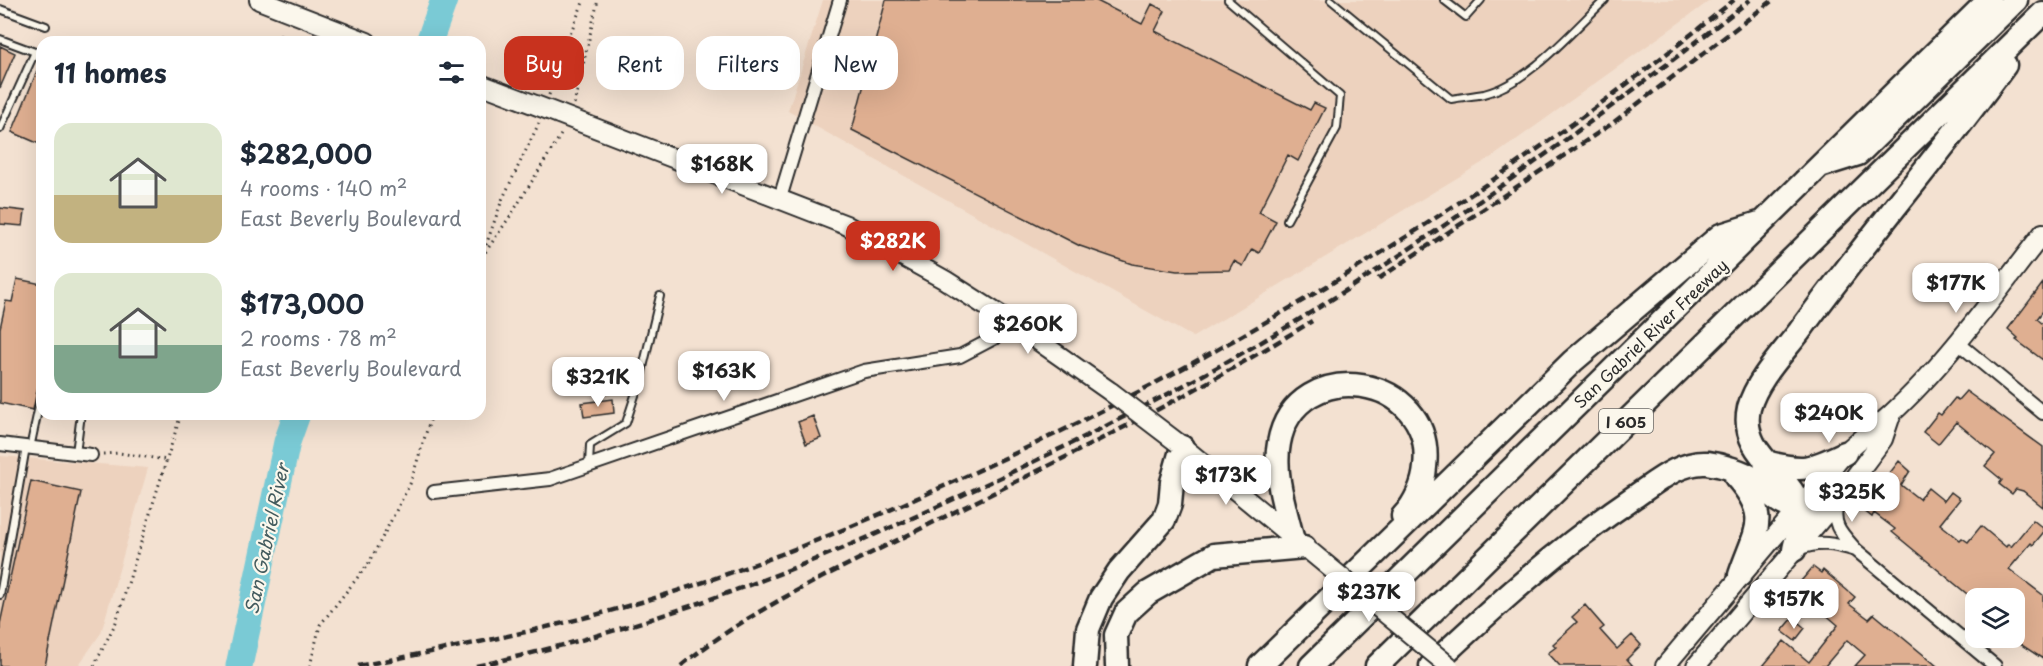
<!DOCTYPE html>
<html lang="en">
<head>
<meta charset="utf-8">
<style>
  body { margin:0; font-family:"Playpen Sans",sans-serif; background:#f2f2f3; color:#1f2937; height:100vh; display:flex; flex-direction:column; font-size:22px; white-space:nowrap }
  * { box-sizing:border-box; margin:0 }
  p { font-size:20px; color:#747a83 }
  .icon { flex:none; width:33px; height:33px; fill:none; stroke:currentColor; stroke-width:2; stroke-linecap:round; stroke-linejoin:round }
  .map { position:relative; flex:1; overflow:hidden }
  .side { position:absolute; left:36px; top:36px; width:450px; height:384px; display:flex; flex-direction:column; background:#fff; border-radius:18px; box-shadow:0 6px 24px #0002 }
  .side>* { flex:none }
  .banner { position:absolute; left:504px; top:36px; width:570px; height:54px; display:flex; gap:12px }
  .buttons { position:absolute; left:1965px; top:588px; display:grid; gap:12px }
  .buttons a { display:grid; place-items:center; width:60px; height:60px; border-radius:12px; background:#fff; box-shadow:0 6px 24px #0002; font-size:30px }
  .price { position:absolute; translate:-50% -51px; padding:0 14px; border-radius:12px; background:#fff; color:#222; font-size:20px; line-height:39px; filter:drop-shadow(0 2px 3px #0008) }
  .price::after { content:''; position:absolute; left:50%; top:36px; width:18px; height:14px; margin-left:-9px; background:inherit; clip-path:polygon(0 0,100% 0,50% 100%) }
  .price.selected { background:#c8321e; color:#fff }
  ul { padding:0; list-style:none }
  li { display:flex; align-items:center; gap:18px; height:150px; padding:0 18px }
  li span { display:grid; place-items:center; flex:none; width:168px; height:120px; border-radius:18px; color:#555 }
  li>.icon { margin-inline-start:auto }
  span .icon { width:72px; height:72px; fill:#fffc; stroke-width:1 }
  li b { font-size:26px }
  h2 { display:flex; justify-content:space-between; align-items:center; height:72px; padding:0 18px; font-size:26px }
  .chip { padding:0 21px; border-radius:18px; background:#fff; box-shadow:0 6px 24px #0002; font-size:21px; line-height:54px }
  .chip.selected { background:#c8321e; color:#fff }
  .map>svg:first-child { display:block }
  .built { fill:#edd2be }
  .lines { fill:none; stroke-linecap:round; stroke-linejoin:round }
  .river { stroke:#7acad5; stroke-width:27 }
  .building { fill:#dfaf91; stroke:#2b2b2b; stroke-width:1.5 }
  .lane-casing { stroke:#2b2b2b; stroke-width:10 }
  .street-casing { stroke:#2b2b2b; stroke-width:16 }
  .secondary-casing { stroke:#2b2b2b; stroke-width:22 }
  .highway-casing { stroke:#2b2b2b; stroke-width:27 }
  .path { stroke:#2b2b2b; stroke-width:3; stroke-dasharray:1.5 4.5; stroke-linecap:butt }
  .lane { stroke:#fbf7ec; stroke-width:6 }
  .street { stroke:#fbf7ec; stroke-width:12 }
  .secondary { stroke:#fbf7ec; stroke-width:18 }
  .highway { stroke:#fbf7ec; stroke-width:22 }
  .rail { stroke:#2b2b2b; stroke-width:4.5; stroke-dasharray:9 4.5; stroke-linecap:butt }
  .secondary-bridge-casing { stroke:#2b2b2b; stroke-width:22; stroke-linecap:butt }
  .secondary-bridge { stroke:#fbf7ec; stroke-width:18 }
  .labels { text-anchor:middle; dominant-baseline:central; stroke-width:4.5; stroke-linejoin:round; paint-order:stroke }
  .shield { fill:#fbf7ec; stroke:#696865; stroke-width:1.5 }
  .shield-label { font-size:15px; font-weight:bold; fill:#2b2b2b }
  .street-label { font-size:16px; fill:#2b2b2b; stroke:#fbf7ec }
  .water-label { font-size:18px; font-style:italic; fill:#435b5e; stroke:#fbf7ec }
</style>
</head>
<body>
<div class="map">
<svg width="2043" height="666" viewBox="0 0 2043 666">
  <rect width="100%" height="100%" fill="#f3e1d1"/>
  <filter id="ink" filterUnits="userSpaceOnUse"><feTurbulence type="fractalNoise" baseFrequency=".0167" numOctaves="2"/><feDisplacementMap in="SourceGraphic" scale="12" xChannelSelector="R" yChannelSelector="G"/><feConvolveMatrix kernelMatrix="1 2 1 2 8 2 1 2 1" color-interpolation-filters="sRGB"/></filter>
  <g filter="url(#ink)">
    <path class="built" d="M 823,0 L 1711,0 L 1495,155 L 1193,337 L 788,111 Z
      M 0,456 L 148,468 L 101,633 L 78,666 L 0,666 Z"/>
    <g class="lines">
      <path class="river" d="M 429,42 L 444,0
        M 239,666 L 287,442 L 297,414"/>
    </g>
    <path class="building" d="M 886,0 L 1095,0 L 1142,24 L 1152,4 L 1165,11 L 1155,31 L 1310,110 L 1314,103 L 1325,108 L 1298,161 L 1288,155 L 1259,212 L 1276,221 L 1259,253 L 1252,249 L 1243,266 L 1234,261 L 1229,270 L 1177,271 L 1132,264 L 1080,246 L 852,130 Z
      M 0,46 L 15,53 L 0,88 Z
      M 42,59 L 42,145 L 12,132 Z
      M 0,208 L 25,211 L 23,226 L 0,224 Z
      M 17,279 L 42,284 L 42,367 L 33,410 L 0,403 L 0,328 L 6,301 L 12,302 Z
      M 2043,283 L 2043,311 L 2037,319 L 2043,324 L 2043,360 L 2016,340 L 2018,338 L 2008,329 Z
      M 1966,391 L 2043,447 L 2043,507 L 2023,491 L 2016,489 L 2012,494 L 1999,484 L 2002,480 L 1985,466 L 1995,454 L 1956,422 L 1938,444 L 1923,432 L 1938,413 L 1941,415 L 1955,398 L 1958,400 Z
      M 613,399 L 614,413 L 584,417 L 582,403 Z
      M 813,416 L 821,438 L 806,444 L 798,422 Z
      M 1899,461 L 1910,471 L 1901,485 L 1919,499 L 1928,488 L 1944,501 L 1951,492 L 1960,499 L 1940,524 L 1960,540 L 1962,538 L 1968,542 L 1981,526 L 2006,547 L 2008,544 L 2011,547 L 2033,520 L 2043,528 L 2043,533 L 2033,545 L 2031,543 L 2009,569 L 2043,595 L 2043,659 L 2014,640 L 2014,598 L 1972,598 L 1892,532 L 1895,529 L 1874,513 L 1872,517 L 1862,509 Z
      M 31,481 L 81,492 L 45,666 L 0,666 L 0,624 Z
      M 1813,567 L 1821,573 L 1823,570 L 1855,597 L 1849,604 L 1869,619 L 1874,614 L 1937,666 L 1855,666 L 1865,655 L 1847,640 L 1825,666 L 1763,666 L 1784,641 L 1809,662 L 1838,625 L 1795,588 Z
      M 1585,605 L 1604,627 L 1600,630 L 1617,649 L 1632,635 L 1641,645 L 1627,659 L 1633,666 L 1560,666 L 1548,653 L 1556,647 L 1553,644 L 1577,622 L 1572,617 Z
      M 1793,618 L 1805,628 L 1795,641 L 1782,631 Z"/>
    <g class="lines">
      <g class="lane-casing">
        <path id="lane" d="M 1228,0 L 1340,96 L 1337,128 L 1287,220
          M 1331,0 L 1451,99 C 1462,97 1473,96 1484,94 C 1529,83 1572,31 1605,0
          M 1444,0 L 1466,17 L 1481,0
          M 0,9 L 46,26
          M 0,39 L 35,52 L 0,129
          M 30,448 L 42,392
          M 76,453 L 81,414
          M 589,465 L 590,445 L 626,423 L 640,380 L 660,296
          M 0,595 L 26,447"/>
      </g>
      <g class="street-casing">
        <path id="street" d="M 780,198 L 840,0
          M 1957,342 L 2043,413
          M 0,444 L 91,455
          M 434,492 L 550,479 L 864,371 L 960,356 L 1017,326
          M 1837,504 C 1831,525 1842,534 1856,550 L 1995,666
          M 1798,549 C 1819,540 1835,544 1856,550"/>
      </g>
      <g class="secondary-casing">
        <path id="secondary" d="M 259,0 L 367,42
          M 559,114 L 846,225 L 945,280 L 1017,326 L 1111,392
          M 1178,443 L 1297,541
          M 1665,666 L 1845,453 C 1860,438 1876,428 1891,414 C 1947,363 1996,293 2043,233
          M 1696,666 L 1839,498 L 1883,439 L 1891,415"/>
      </g>
      <g class="highway-casing">
        <path id="highway" d="M 1823,165 L 1858,154 L 2016,0
          M 1765,462 C 1803,472 1810,470 1845,453
          M 1736,477 C 1772,518 1755,530 1740,575
          M 1292,537 C 1285,508 1273,474 1279,443 C 1295,353 1436,373 1425,467 C 1424,483 1415,504 1403,516
          M 1794,550 C 1795,541 1800,532 1801,524 C 1807,477 1737,462 1749,408 C 1756,381 1782,354 1799,332 C 1865,241 1939,156 2005,65
          M 1085,666 L 1088,629 L 1101,598 L 1119,571 L 1164,520 L 1170,504 L 1172,482 L 1182,447
          M 1117,666 L 1116,635 L 1126,613 L 1148,593 L 1214,555 L 1304,547
          M 1260,666 L 1573,361 L 1721,235 L 1759,223
          M 1311,666 L 1989,0
          M 1377,666 L 2043,13
          M 1431,666 C 1496,605 1560,547 1634,497 C 1655,483 1680,461 1707,463 C 1722,465 1742,471 1754,479 C 1764,486 1774,501 1786,505 C 1804,510 1823,505 1839,498"/>
      </g>
      <path class="path" d="M 279,42 L 282,31
        M 549,95 L 565,46 L 584,0
        M 574,104 L 598,0
        M 482,257 L 511,215 L 562,133
        M 480,262 L 502,200 L 539,123
        M 103,454 L 119,453 L 167,460
        M 94,666 L 116,622 L 181,414
        M 310,666 L 320,625 L 369,563 L 410,484 L 432,414"/>
      <use href="#lane" class="lane"/>
      <use href="#street" class="street"/>
      <use href="#secondary" class="secondary"/>
      <use href="#highway" class="highway"/>
      <path class="rail" d="M 1378,279 L 1610,125 L 1773,0
        M 358,666 C 468,645 577,624 683,589 C 799,551 910,503 1020,451 C 1274,330 1516,178 1734,0
        M 476,666 C 648,629 811,566 969,492 C 1092,435 1215,373 1329,301 C 1476,208 1614,107 1750,0
        M 681,666 C 755,605 847,566 932,523 C 1061,460 1190,397 1312,321"/>
      <g class="secondary-bridge-casing">
        <path id="secondary-bridge" d="M 480,84 L 559,114
          M 1111,392 L 1178,443
          M 1311,552 L 1449,666"/>
      </g>
      <use href="#secondary-bridge" class="secondary-bridge"/>
    </g>
  </g>
  <g class="labels">
    <rect class="shield" x="1599" y="409" width="54" height="24" rx="4.5"/>
    <g class="shield-label">
      <text x="1626" y="421">I 605</text>
    </g>
    <g class="street-label">
      <text transform="translate(1650 333) rotate(-44)">San Gabriel River Freeway</text>
    </g>
    <g class="water-label">
      <text transform="translate(266 539) rotate(-78)">San Gabriel River</text>
    </g>
  </g>
</svg>
<div class="buttons">
<a><svg class="icon" aria-label="layers" viewBox="0 0 24 24"><path d="M12 4l9 5-9 5-9-5zM3 14l9 5 9-5"/></svg></a>
</div>
<b class="price" style="left:722px;top:195px">$168K</b>
<b class="price selected" style="left:893px;top:272px">$282K</b>
<b class="price" style="left:1956px;top:314px">$177K</b>
<b class="price" style="left:1028px;top:355px">$260K</b>
<b class="price" style="left:724px;top:402px">$163K</b>
<b class="price" style="left:598px;top:408px">$321K</b>
<b class="price" style="left:1829px;top:444px">$240K</b>
<b class="price" style="left:1226px;top:506px">$173K</b>
<b class="price" style="left:1852px;top:523px">$325K</b>
<b class="price" style="left:1369px;top:623px">$237K</b>
<b class="price" style="left:1794px;top:630px">$157K</b>
<div class="banner">
<a class="chip selected">Buy</a>
<a class="chip">Rent</a>
<a class="chip">Filters</a>
<a class="chip">New</a>
</div>
<section class="side">
<h2>11 homes<svg class="icon" aria-label="filters" viewBox="0 0 24 24"><path d="M4 7h16M4 17h16"/><circle cx="9" cy="7" r="2"/><circle cx="15" cy="17" r="2"/></svg></h2>
<ul>
<li><span style="background:linear-gradient(#dfe7d0 60%,#c2b280 0)"><svg class="icon" aria-label="home" viewBox="0 0 24 24"><path d="M3 11l9-7 9 7M6 9v11h12V9"/></svg></span><div><b>$282,000</b><p>4 rooms · 140 m²</p><p>East Beverly Boulevard</p></div></li>
<li><span style="background:linear-gradient(#dfe7d0 60%,#7fa58c 0)"><svg class="icon" aria-label="home" viewBox="0 0 24 24"><path d="M3 11l9-7 9 7M6 9v11h12V9"/></svg></span><div><b>$173,000</b><p>2 rooms · 78 m²</p><p>East Beverly Boulevard</p></div></li>
</ul>
</section>
</div>
</body>
</html>
